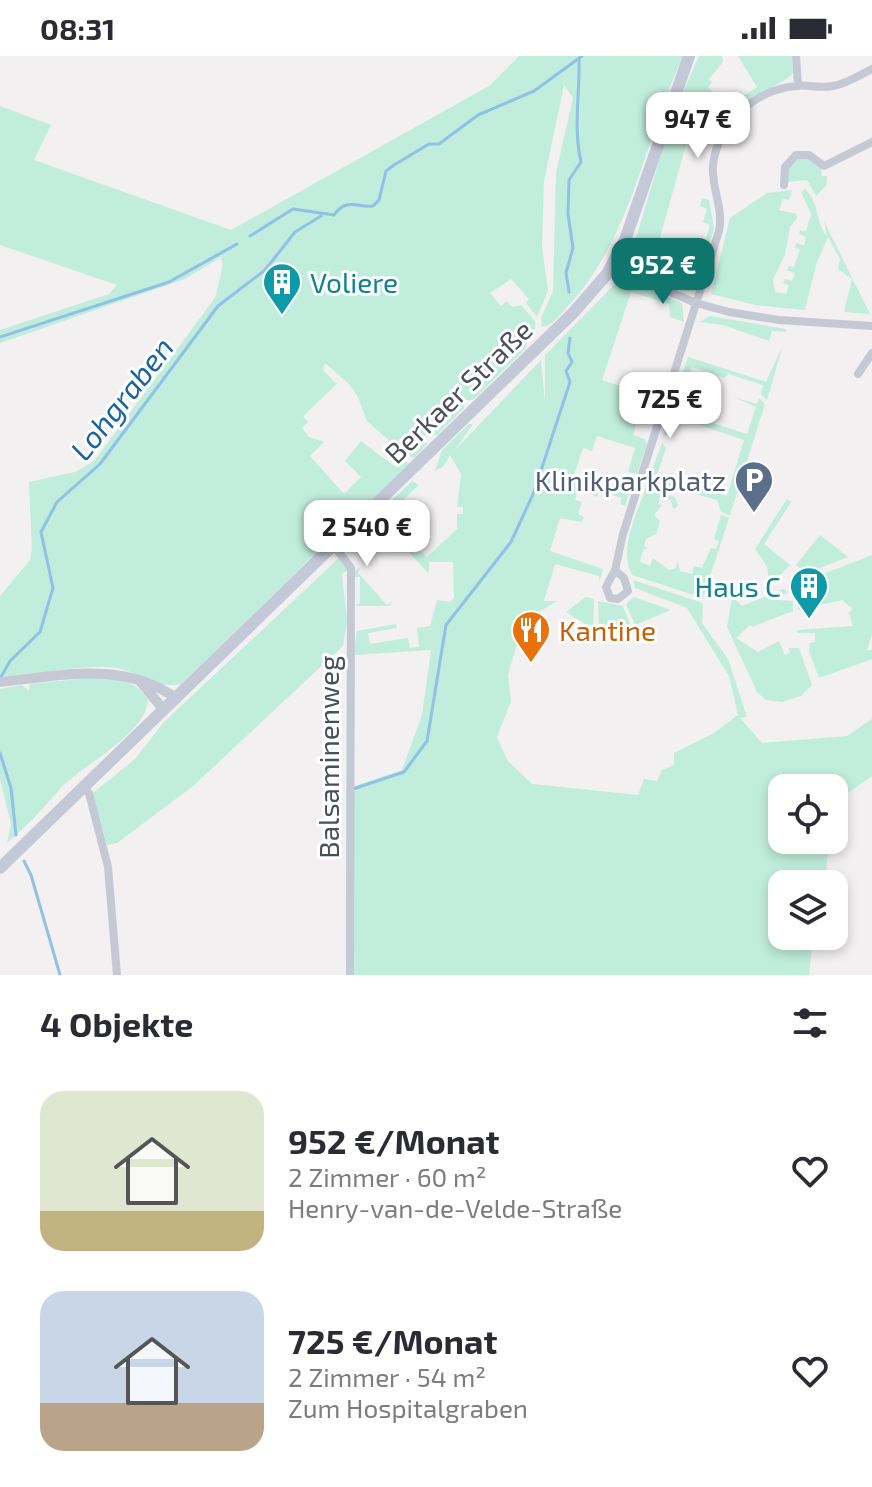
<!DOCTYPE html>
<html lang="de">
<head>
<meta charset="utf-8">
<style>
  body { margin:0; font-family:"Exo 2",sans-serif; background:#f7f7f7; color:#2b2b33; height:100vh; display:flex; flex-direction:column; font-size:30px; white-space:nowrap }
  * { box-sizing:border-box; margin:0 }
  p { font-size:26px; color:#7c7c81 }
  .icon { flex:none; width:44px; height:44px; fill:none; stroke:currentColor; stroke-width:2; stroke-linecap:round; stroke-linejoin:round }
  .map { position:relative; height:919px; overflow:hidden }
  .drawer { display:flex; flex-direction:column; background:#fff; flex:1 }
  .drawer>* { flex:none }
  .buttons { position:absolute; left:768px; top:718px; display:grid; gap:16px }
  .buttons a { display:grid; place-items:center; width:80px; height:80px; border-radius:16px; background:#fff; box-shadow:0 4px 12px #0003; font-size:40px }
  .price { position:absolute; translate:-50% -68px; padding:0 18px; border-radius:16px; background:#fff; color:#222; font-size:26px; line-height:52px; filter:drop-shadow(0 2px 4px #0008) }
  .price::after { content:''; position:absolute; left:50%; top:48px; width:24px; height:18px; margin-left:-12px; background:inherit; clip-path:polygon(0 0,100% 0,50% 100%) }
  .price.selected { background:#0f766e; color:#fff }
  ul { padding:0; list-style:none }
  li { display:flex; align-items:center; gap:24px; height:200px; padding:0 40px }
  li span { display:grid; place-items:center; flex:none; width:224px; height:160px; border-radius:24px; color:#555 }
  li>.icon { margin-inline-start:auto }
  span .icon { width:96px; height:96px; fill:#fffc; stroke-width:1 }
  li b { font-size:34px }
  h2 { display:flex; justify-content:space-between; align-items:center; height:96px; padding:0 40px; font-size:34px }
  .status { display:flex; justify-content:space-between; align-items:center; height:56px; padding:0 40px; background:#fff; direction:ltr }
  .status svg { height:22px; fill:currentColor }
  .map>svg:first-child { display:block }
  .green { fill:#c1eddc }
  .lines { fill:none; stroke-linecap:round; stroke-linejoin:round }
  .stream { stroke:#91c1e7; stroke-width:3 }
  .minor { stroke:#c4c9d4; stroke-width:8 }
  .tertiary { stroke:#c4c9d4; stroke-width:10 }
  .secondary { stroke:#c4c9d7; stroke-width:12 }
  .labels { text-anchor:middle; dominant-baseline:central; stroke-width:6; stroke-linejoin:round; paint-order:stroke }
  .culture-label { font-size:28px; fill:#0d838f; stroke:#fff; text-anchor:start }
  .street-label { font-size:28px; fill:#494e5c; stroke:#fff }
  .service-label { font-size:28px; fill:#4e5e75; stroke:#fff; text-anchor:end }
  .food-label { font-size:28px; fill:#c56008; stroke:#fff; text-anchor:start }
  .water-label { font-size:30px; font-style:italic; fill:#1564a3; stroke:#fff }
</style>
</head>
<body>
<div class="status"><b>08:31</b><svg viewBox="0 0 49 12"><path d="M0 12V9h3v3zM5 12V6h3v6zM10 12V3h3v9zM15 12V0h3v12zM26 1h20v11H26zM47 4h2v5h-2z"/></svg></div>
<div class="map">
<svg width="872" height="919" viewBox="0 0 872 919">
  <rect width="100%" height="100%" fill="#f2f0f0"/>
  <path class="green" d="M 519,0 L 683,0 C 644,84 633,179 569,249 C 561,257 553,270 542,271 L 541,262 L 553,235 L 556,117 L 573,42 L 564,29 L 544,125 L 542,191 L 548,235 L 537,261 L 526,247 L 529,243 L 511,223 L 490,237 L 501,250 L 507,245 L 512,251 L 521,249 L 535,265 L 535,276 L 527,283 L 526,292 L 473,344 L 465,344 L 464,352 L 437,379 L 427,378 L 423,381 L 427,388 L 414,402 L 406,398 L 414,390 L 401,382 L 393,388 L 367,365 L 358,341 L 349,328 L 325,307 L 323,314 L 337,328 L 303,360 L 308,366 L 302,372 L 309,381 L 324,386 L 310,400 L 344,438 L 361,421 L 345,405 L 361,385 L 394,410 L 403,401 L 408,408 L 181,628 C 155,634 135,612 108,611 C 73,610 35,618 0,621 L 0,540 L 30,504 L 32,493 L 29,426 L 75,416 L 94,405 L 215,242 L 223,209 L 221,201 L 185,223 L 0,287 L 0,274 L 109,238 L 117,229 L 0,189 L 0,50 L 51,69 L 34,104 L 231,174 L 489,30 Z
    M 699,0 L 722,0 L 723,6 L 709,23 L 712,26 L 708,31 L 714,37 L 689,78 L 652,210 L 693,224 L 710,169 L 703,166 L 707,153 L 700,150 L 702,142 L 709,144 L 714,173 L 695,229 L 684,234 L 636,203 L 633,193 L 671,64 Z
    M 738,0 L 792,0 L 793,17 C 787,26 750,40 737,49 L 735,46 L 757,31 Z
    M 805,100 L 821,111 L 822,120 L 827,120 L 826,130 L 816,140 L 807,124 L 786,126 L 786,115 L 792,104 Z
    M 805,133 C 819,144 815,167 827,180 L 824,165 L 870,258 L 844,256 L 852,223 L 838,213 L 840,203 L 828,181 L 817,206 L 805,254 L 755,249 L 711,238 L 730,162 L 767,137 L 792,134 L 789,144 L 783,143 L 779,154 L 796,158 L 797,162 L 790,171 L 785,198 L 773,224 L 775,236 L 786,238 L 789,229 L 783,227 L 785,223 L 792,225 L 795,217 L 787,214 L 789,210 L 794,211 L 800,193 L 795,191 L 796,187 L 804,189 L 806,181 L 799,178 L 800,174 L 806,175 L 811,158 L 801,136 Z
    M 631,225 L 682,247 L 684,266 L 670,261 L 669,248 L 631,236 L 602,324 L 645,338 L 633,379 L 645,383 L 647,388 L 637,418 L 628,416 L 635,392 L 597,380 L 592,395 L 583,392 L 573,422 L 607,433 L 609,428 L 623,432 L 626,423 L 633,425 L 625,450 L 620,448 L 622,442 L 599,435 L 597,441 L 579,432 L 575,444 L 582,446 L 578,458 L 584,461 L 582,466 L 560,462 L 550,495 L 603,513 L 599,526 L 599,520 L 555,508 L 544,545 L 557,545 L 537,557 L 535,567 L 539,577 L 534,575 L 530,587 L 516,591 L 508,619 L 511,645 L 497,681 L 507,704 L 532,728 L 638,739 L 644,723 L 657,725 L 662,714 L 674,709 L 674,697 L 714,677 L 738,659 L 729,620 L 687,552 L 635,532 L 633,524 L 703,547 L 702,567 L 728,603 L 747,661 L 740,662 L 762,687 L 847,680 L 872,663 L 872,720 L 835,746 L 834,752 L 834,732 L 782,732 L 782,784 L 829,784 L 825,828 L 782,828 L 782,880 L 813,880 L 809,919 L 346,919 L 346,733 L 402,714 L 422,659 L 431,594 L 353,599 L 357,575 L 396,568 L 397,572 L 368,577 L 370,588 L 408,582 L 410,592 L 419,591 L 417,572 L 430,570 L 437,544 L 450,546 L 454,542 L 453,506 L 429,506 L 429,518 L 395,481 L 394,475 L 401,474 L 406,478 L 401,483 L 415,498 L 420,494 L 427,501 L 457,473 L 457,458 L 463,458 L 463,451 L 457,451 L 461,418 L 450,399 L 444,410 L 435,415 L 442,394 L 469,368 L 473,368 L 455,394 L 541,304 L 545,347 L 545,299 L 615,228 Z
    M 710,260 L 786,273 L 786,276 L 772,275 L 769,285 L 723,269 L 699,266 Z
    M 783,289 L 767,344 L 761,338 L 763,329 L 728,318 L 725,322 L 692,311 L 686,328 L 680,325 L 688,301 L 766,326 Z
    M 733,341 L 757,348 L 759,342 L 765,348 L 730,459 L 721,456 L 717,444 L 648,425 L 662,387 L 666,392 L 656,422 L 668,425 L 671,417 L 679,420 L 678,425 L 727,440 L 744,384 L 676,361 L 671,377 L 663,380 L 671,354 L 747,378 L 756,351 Z
    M 412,425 L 419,429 L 370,474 L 376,481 L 366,489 L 358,490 L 357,477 Z
    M 646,431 L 675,441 L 678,450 L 673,453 L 671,444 L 660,441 L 658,448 L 662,449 L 654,459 L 660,465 L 656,478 L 646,483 L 644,490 L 648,492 L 643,494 L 640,506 L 650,510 L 653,502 L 669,514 L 676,512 L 677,505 L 680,515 L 692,518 L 694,510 L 702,512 L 711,492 L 716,493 L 719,485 L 714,483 L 721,459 L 729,462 L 703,542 L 632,519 C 618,491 637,459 646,431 Z
    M 787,443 L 791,446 L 764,488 L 790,509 L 770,530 L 767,510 L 755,493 Z
    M 820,479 L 848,501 L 807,517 L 796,509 Z
    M 872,499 L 872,579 L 867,594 L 872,594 L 872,603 L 819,622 L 809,595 L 810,587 L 815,586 L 815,577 L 798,577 L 797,574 L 853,570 L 849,557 L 853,553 L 842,544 L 798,554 L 799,535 L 796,534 L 799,533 L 795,529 Z
    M 340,501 L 348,514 L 342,518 L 347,565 L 343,590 L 192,731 L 117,787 L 107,789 L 93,737 L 135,703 L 164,666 Z
    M 360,511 L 358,517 L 387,549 L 392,545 L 390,550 L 355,550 L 360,547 L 360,521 L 355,521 L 355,515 Z
    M 735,525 L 735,543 L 742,550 L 784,533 L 788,537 L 778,540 L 778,544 L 793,545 L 793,555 L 752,571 L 750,569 L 736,582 L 758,596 L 779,585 L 785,599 L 790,597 L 788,592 L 799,592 L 812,629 L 801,640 L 782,646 L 766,644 L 757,636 L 727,571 Z
    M 586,541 L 594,543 L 593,573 L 566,556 Z
    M 634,541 L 671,554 L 635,569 L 626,548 Z
    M 598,545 L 623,550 L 631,570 L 599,574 Z
    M 88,622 C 111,622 135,622 148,644 C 146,679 80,710 59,734 C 42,754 27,770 7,787 L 11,768 L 0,723 L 0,633 L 22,629 L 29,635 L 30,628 Z"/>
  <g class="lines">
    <path class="stream" d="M 250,180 L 293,153 L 334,159 C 347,141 357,152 373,150 L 379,144 L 386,115 L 394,109 L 429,88 L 439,88 L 478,59 L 534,35 L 582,0
      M 569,236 L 566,217 L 573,192 L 568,158 L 569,124 L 581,106 C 573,71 580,39 579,4
      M 0,281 L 169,226 L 237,188
      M 1,621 L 10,605 L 40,576 L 53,532 L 41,476 L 57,446 L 100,408 L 218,250 L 265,214 L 295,176 L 321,160
      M 0,697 L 11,732 L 16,779
      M 353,733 L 404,716 L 427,685 L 446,569 L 511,486 L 534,436 L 570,326 L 566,315 L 572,306 L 568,297 L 570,282
      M 24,805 L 31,819 L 60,919"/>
    <path class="minor" d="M 796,0 L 798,29
      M 784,129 L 785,111 L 796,99 L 809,99 L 824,110 L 872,86
      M 618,199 L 627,202 L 643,222
      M 611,211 L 696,247 L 729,256 L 779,264 L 872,270
      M 858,318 L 872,297
      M 334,490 L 351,512 L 350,919
      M 615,514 L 624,522 L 628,535 L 618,543 L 610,542 L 606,531 L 615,514 L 623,478 L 719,175 C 724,153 711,132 713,109 C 718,67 754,34 796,30 C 808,28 820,33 833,30 C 846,28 860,19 872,13
      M 83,731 L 89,737 L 108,811 L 117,919"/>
    <path class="tertiary" d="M 139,624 L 163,653
      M 0,626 C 61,620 122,604 176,642"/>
    <path class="secondary" d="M 0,812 L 573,257 L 607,218 L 625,184 L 689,0"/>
  </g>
  <defs>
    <g id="building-pin" transform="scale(2)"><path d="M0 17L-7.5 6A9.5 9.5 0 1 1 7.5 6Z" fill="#0f9aa8" stroke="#fff"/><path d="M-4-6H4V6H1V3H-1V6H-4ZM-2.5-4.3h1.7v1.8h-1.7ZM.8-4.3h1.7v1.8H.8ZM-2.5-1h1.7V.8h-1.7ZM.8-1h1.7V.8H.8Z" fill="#fff"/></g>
    <g id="parking-pin" transform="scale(2)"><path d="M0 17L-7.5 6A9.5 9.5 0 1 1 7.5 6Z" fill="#5c6f8a" stroke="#fff"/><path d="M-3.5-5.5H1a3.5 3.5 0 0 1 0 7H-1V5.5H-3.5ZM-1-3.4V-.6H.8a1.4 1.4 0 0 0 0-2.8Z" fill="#fff"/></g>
    <g id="restaurant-pin" transform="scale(2)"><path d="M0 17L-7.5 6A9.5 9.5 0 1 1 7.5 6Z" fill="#e8710a" stroke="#fff"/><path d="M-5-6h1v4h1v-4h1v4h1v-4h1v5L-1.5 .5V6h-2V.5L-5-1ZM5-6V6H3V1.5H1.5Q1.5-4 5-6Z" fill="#fff"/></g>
  </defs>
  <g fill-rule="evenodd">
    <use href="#building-pin" x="282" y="226"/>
    <use href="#parking-pin" x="754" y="424"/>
    <use href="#building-pin" x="809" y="530"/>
    <use href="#restaurant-pin" x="531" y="574"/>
  </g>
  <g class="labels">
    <g class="culture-label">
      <text x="310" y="226">Voliere</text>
      <text x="781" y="530" text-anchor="end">Haus C</text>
    </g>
    <g class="street-label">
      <text transform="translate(458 335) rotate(-44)">Berkaer Straße</text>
      <text transform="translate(328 701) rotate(-90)">Balsaminenweg</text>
    </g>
    <g class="service-label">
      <text x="726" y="424">Klinikparkplatz</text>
    </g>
    <g class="food-label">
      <text x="559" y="574">Kantine</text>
    </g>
    <g class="water-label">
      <text transform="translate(121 342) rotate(-52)">Lohgraben</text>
    </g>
  </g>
</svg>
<div class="buttons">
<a><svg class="icon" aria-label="locate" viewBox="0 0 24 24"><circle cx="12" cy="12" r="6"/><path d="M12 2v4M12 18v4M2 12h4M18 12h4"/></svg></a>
<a><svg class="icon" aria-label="layers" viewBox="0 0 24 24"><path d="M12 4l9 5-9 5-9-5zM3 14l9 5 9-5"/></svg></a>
</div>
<b class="price" style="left:698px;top:104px">947 €</b>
<b class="price selected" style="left:663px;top:250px">952 €</b>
<b class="price" style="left:670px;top:384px">725 €</b>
<b class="price" style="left:367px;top:512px">2 540 €</b>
</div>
<section class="drawer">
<h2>4 Objekte<svg class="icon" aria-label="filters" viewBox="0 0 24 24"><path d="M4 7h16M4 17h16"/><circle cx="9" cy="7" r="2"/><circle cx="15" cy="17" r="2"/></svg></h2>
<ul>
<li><span style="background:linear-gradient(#dfe7d0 75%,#c2b280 0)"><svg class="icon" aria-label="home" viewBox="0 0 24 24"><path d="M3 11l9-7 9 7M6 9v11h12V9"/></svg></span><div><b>952 €/Monat</b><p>2 Zimmer · 60 m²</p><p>Henry-van-de-Velde-Straße</p></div><svg class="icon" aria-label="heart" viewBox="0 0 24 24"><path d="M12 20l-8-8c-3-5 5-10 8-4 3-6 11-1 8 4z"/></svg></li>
<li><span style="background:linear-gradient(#c9d6e8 70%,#b9a48a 0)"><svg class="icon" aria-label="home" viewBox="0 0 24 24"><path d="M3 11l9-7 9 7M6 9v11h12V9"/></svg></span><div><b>725 €/Monat</b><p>2 Zimmer · 54 m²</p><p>Zum Hospitalgraben</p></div><svg class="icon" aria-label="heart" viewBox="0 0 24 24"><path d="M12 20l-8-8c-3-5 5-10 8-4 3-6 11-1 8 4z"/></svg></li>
</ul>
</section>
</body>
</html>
